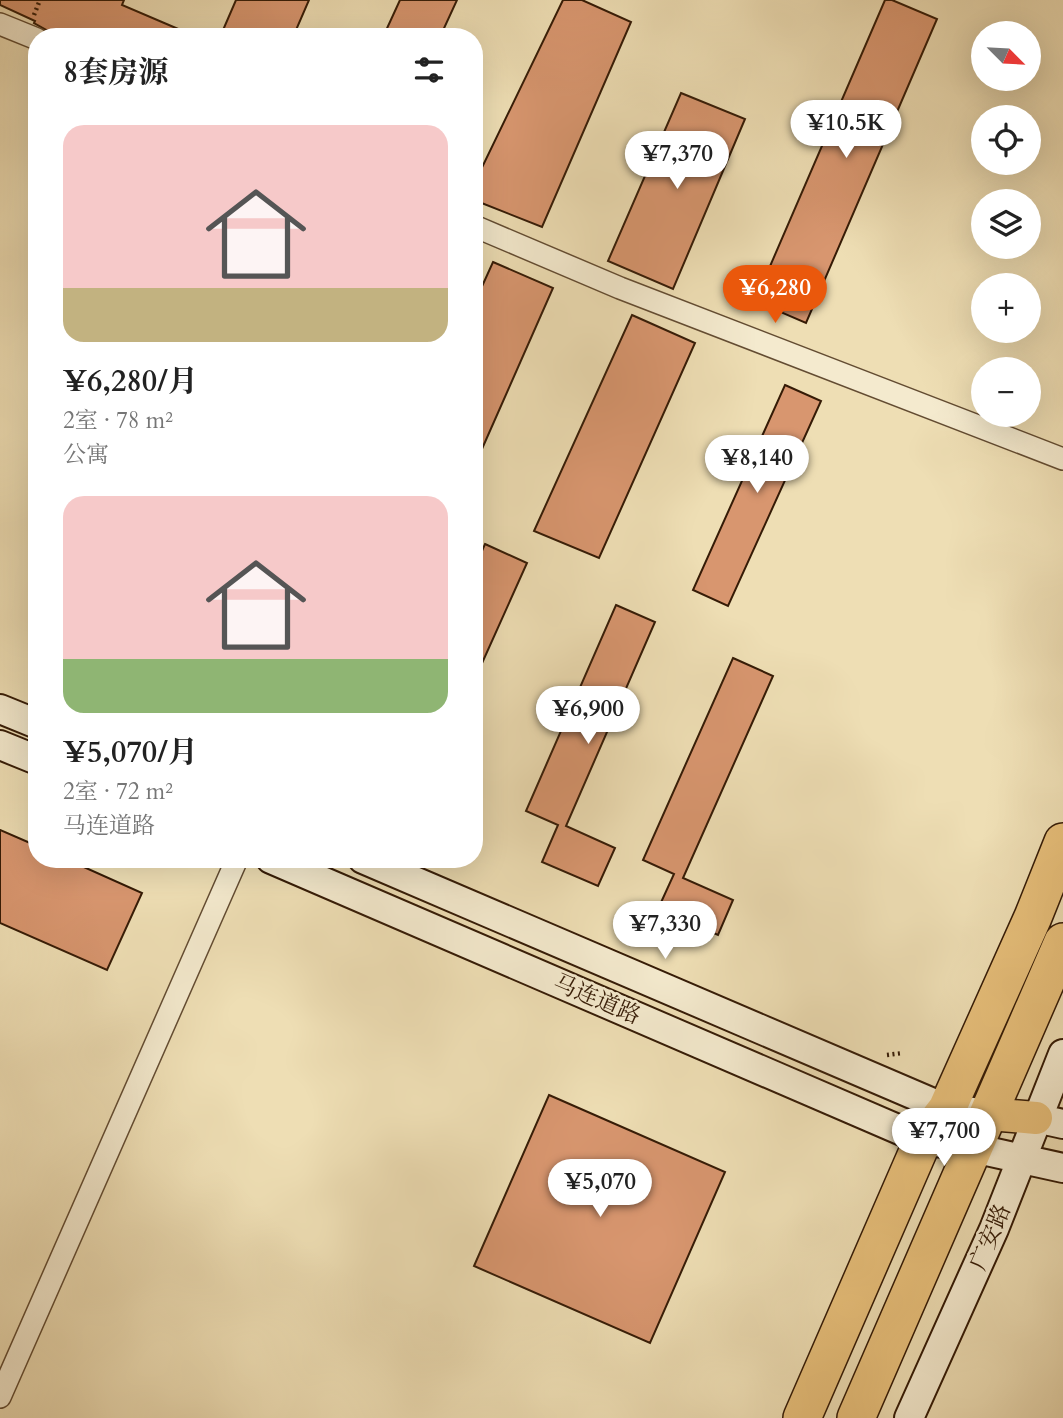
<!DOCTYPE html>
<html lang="zh">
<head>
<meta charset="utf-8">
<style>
  body { margin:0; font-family:Cardo,"Noto Serif SC",serif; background:#f6f6f6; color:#222; height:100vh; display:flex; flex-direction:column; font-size:26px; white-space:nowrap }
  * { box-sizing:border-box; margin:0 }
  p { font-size:23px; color:#767676 }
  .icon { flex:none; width:38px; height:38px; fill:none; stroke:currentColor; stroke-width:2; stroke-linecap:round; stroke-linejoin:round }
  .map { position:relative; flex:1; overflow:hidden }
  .details { position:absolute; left:28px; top:28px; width:455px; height:840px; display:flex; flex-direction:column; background:#fff; border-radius:28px; box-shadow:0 7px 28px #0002 }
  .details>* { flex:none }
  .needle { width:46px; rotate:114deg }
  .tools { position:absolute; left:971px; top:21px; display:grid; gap:14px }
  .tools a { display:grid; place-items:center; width:70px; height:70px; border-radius:50%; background:#fff; box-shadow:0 7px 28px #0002; font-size:35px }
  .price { position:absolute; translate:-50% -60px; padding:0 16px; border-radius:24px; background:#fff; color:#222; font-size:23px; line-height:46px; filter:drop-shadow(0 2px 4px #0008) }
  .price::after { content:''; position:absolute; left:50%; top:42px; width:21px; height:16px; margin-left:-10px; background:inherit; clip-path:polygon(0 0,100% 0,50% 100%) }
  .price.selected { background:#ea580c; color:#fff }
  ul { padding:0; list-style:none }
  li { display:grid; align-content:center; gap:14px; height:371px; padding:0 35px }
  li span { display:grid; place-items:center; height:217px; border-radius:21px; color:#555 }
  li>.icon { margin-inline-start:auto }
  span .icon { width:126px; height:126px; fill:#fffc; stroke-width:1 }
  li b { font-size:30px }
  h2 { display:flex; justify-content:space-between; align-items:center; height:84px; padding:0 35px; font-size:30px }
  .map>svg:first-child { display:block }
  .building { fill:#d8966f; stroke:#351b06; stroke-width:2 }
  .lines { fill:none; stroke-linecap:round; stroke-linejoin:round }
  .street-casing { stroke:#634c32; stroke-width:24 }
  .secondary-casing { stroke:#351b06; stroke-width:32 }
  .primary-casing { stroke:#351b06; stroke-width:35 }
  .highway-casing { stroke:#351b06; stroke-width:40 }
  .path { stroke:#351b06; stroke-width:4.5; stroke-dasharray:2 3.5; stroke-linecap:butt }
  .street { stroke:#f4eace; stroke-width:21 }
  .secondary { stroke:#f4eace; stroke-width:28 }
  .primary { stroke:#e7bf7a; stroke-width:32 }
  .highway { stroke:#e7bf7a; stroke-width:37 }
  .labels { text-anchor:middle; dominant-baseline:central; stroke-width:5; stroke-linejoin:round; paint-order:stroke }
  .street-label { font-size:23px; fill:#351b06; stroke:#f4eace }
</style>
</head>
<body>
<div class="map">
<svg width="1063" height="1418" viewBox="0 0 1063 1418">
  <rect width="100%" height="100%" fill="#eedeb4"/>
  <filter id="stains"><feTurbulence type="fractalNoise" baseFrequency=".00286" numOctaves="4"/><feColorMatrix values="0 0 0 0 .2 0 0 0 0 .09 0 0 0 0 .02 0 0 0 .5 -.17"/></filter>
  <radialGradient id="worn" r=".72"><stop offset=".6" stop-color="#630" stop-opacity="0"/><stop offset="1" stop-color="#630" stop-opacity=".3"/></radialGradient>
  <path class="building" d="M 0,0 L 124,0 L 122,5 L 197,37 L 59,37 L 34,23 L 35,21 L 0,5 Z
    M 236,0 L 309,0 L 293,37 L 220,37 Z
    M 400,0 L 457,0 L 440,37 L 383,37 Z
    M 563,0 L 582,0 L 631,22 L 542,227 L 474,200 L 474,184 Z
    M 885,0 L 892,0 L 937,19 L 806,323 L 755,301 Z
    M 681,93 L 745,119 L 673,289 L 608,261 Z
    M 493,262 L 553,288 L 474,467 L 474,304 Z
    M 632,315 L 695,343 L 599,558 L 534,531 Z
    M 785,385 L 821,401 L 728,606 L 693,590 Z
    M 485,544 L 527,563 L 474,681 L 474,569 Z
    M 616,605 L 655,622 L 566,826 L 615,848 L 598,886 L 542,862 L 558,825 L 526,811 Z
    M 733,658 L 773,676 L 683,878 L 733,900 L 718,935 L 658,909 L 674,874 L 643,860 Z
    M 0,830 L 37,846 L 37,859 L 66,859 L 142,893 L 107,970 L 0,923 Z
    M 549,1095 L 725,1172 L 650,1343 L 474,1266 Z"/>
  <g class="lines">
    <g class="street-casing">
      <path id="street" d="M 0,24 L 37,39
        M 474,226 L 620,288 L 1063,459
        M 0,1397 L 237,859"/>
    </g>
    <g class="secondary-casing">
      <path id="secondary" d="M 0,709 L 37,724
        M 0,745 L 37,760
        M 271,859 L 923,1140 L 973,1148 L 1063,1168
        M 363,859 L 947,1109 L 989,1114
        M 1036,1118 L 1063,1124
        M 909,1418 L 994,1229 L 1063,1054"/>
    </g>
    <g class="primary-casing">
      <path id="primary" d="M 989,1114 L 1036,1118"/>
    </g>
    <g class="highway-casing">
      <path id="highway" d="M 802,1418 L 923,1140 L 947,1109 L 1033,917 L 1063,842
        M 856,1418 L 1063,942"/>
    </g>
    <path class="path" d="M 34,15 L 40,0
      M 887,1055 L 903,1053"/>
    <use href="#street" class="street"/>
    <use href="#secondary" class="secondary"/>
    <use href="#primary" class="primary"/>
    <use href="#highway" class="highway"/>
  </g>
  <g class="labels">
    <g class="street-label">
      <text transform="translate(597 999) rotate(23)">马连道路</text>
      <text transform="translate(990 1237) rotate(-67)">广安路</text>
    </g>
  </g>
  <rect width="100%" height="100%" filter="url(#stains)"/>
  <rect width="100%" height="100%" fill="url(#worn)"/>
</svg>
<div class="tools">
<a><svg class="needle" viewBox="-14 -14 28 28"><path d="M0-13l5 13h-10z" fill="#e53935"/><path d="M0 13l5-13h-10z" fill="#767676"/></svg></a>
<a><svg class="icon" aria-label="locate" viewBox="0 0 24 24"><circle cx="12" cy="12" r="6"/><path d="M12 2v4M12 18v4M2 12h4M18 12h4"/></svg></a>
<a><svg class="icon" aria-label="layers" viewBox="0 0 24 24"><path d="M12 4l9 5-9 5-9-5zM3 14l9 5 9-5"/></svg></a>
<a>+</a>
<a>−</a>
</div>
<b class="price" style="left:846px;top:160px">¥10.5K</b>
<b class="price" style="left:677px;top:191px">¥7,370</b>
<b class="price selected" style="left:775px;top:325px">¥6,280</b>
<b class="price" style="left:757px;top:495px">¥8,140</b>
<b class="price" style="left:588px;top:746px">¥6,900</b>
<b class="price" style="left:665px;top:961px">¥7,330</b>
<b class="price" style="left:944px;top:1168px">¥7,700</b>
<b class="price" style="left:600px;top:1219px">¥5,070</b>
<section class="details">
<h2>8套房源<svg class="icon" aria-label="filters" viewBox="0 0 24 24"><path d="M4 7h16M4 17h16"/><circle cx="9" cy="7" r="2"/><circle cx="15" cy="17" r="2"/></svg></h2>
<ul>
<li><span style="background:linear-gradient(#f6c9c9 75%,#c2b280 0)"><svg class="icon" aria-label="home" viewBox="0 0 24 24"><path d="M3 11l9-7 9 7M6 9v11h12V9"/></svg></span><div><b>¥6,280/月</b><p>2室 · 78 m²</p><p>公寓</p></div></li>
<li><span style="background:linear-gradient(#f6c9c9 75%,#8fb573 0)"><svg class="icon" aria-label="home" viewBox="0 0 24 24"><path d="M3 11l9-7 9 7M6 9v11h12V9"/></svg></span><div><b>¥5,070/月</b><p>2室 · 72 m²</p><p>马连道路</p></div></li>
</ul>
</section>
</div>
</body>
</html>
